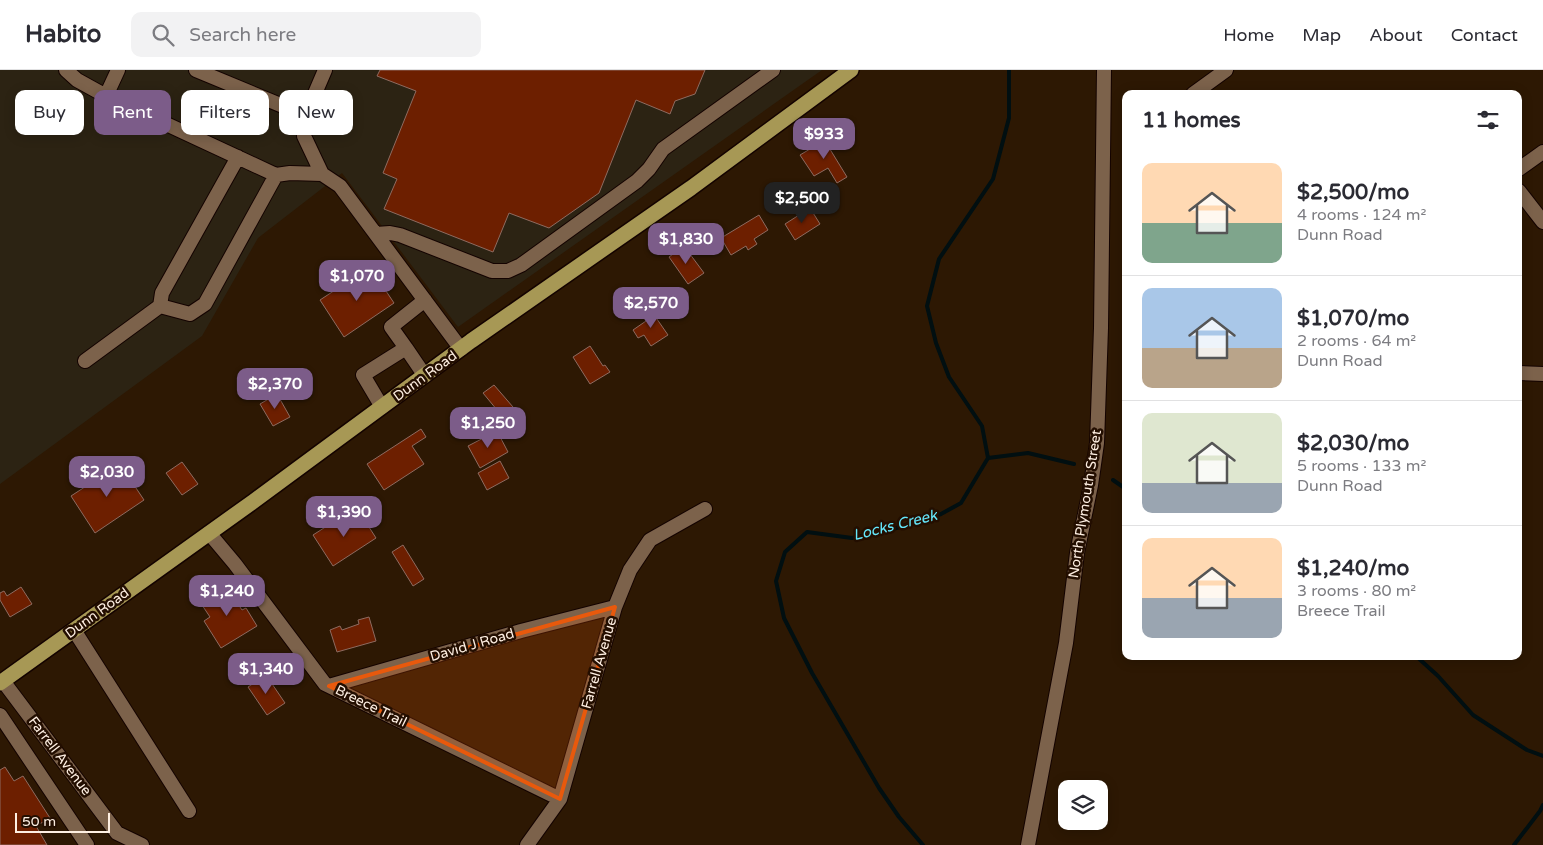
<!DOCTYPE html>
<html lang="en">
<head>
<meta charset="utf-8">
<style>
  body { margin:0; font-family:"Varela Round",sans-serif; background:#f2f2f3; color:#2b2b33; height:100vh; display:flex; flex-direction:column; font-size:19px; white-space:nowrap }
  * { box-sizing:border-box; margin:0 }
  p { font-size:16px; color:#7c7c81 }
  .icon { flex:none; width:28px; height:28px; fill:none; stroke:currentColor; stroke-width:2; stroke-linecap:round; stroke-linejoin:round }
  .map { position:relative; flex:1; overflow:hidden }
  .drawer { position:absolute; left:1122px; top:20px; width:400px; height:570px; display:flex; flex-direction:column; background:#fff; border-radius:10px; box-shadow:0 2px 12px #0003 }
  .drawer>* { flex:none }
  .guide { position:absolute; left:15px; top:20px; width:475px; height:45px; display:flex; gap:10px }
  .controls { position:absolute; left:1058px; top:710px; display:grid; gap:10px }
  .controls a { display:grid; place-items:center; width:50px; height:50px; border-radius:10px; background:#fff; box-shadow:0 2px 12px #0003; font-size:25px }
  .scale { position:absolute; left:15px; bottom:12px; width:95px; box-sizing:border-box; padding-left:5px; border:2px solid #feefe2; border-top:0; font-size:14px; line-height:18px; white-space:nowrap; color:#feefe2; -webkit-text-stroke:4px #230e00; paint-order:stroke }
  .price { position:absolute; translate:-50% -42px; padding:0 11px; border-radius:10px; background:#7c5c89; color:#fff; font-size:16px; line-height:32px; filter:drop-shadow(0 1px 2px #0008) }
  .price::after { content:''; position:absolute; left:50%; top:30px; width:15px; height:11px; margin-left:-8px; background:inherit; clip-path:polygon(0 0,100% 0,50% 100%) }
  .price.on { background:#222; color:#fff }
  ul { padding:0; list-style:none }
  li { display:flex; align-items:center; gap:15px; height:125px; padding:0 20px }
  li+li { border-top:1px solid #e1e1e2 }
  li span { display:grid; place-items:center; flex:none; width:140px; height:100px; border-radius:10px; color:#555 }
  li>.icon { margin-inline-start:auto }
  span .icon { width:60px; height:60px; fill:#fffc; stroke-width:1 }
  li b { font-size:21px }
  h2 { display:flex; justify-content:space-between; align-items:center; height:60px; padding:0 20px; font-size:21px }
  .chip { padding:0 18px; border-radius:10px; background:#fff; box-shadow:0 2px 12px #0003; font-size:18px; line-height:45px }
  .chip.on { background:#7c5c89; color:#fff }
  header { display:flex; align-items:center; gap:30px; box-sizing:border-box; height:70px; padding:0 25px; background:#fff; border-bottom:1px solid #e1e1e2 }
  header strong { font-size:24px }
  nav { display:flex; gap:28px; margin-inline-start:auto; font-size:18px }
  .search { width:350px; height:45px; background:#f2f2f3; display:flex; align-items:center; gap:12px; box-sizing:border-box; padding:0 18px; border-radius:10px; color:#7c7c81; font-size:19px }
  .map>svg:first-child { display:block }
  .industrial { fill:#2c2313 }
  .lines { fill:none; stroke-linecap:round; stroke-linejoin:round }
  .stream { stroke:#010f11; stroke-width:4 }
  .building { fill:#6d1f00; stroke:#8e6b60 }
  .minor-casing { stroke:#140300; stroke-width:16 }
  .major-casing { stroke:#140300; stroke-width:18 }
  .minor { stroke:#7c624b; stroke-width:14 }
  .major { stroke:#a79855; stroke-width:15 }
  .marked { fill:#e8590c; fill-opacity:0.2; stroke:#e8590c; stroke-width:4; stroke-linejoin:round }
  .labels { text-anchor:middle; dominant-baseline:central; stroke-width:5; stroke-linejoin:round; paint-order:stroke }
  .street-label { font-size:14px; fill:#feefe2; stroke:#230e00 }
  .water-label { font-size:15px; font-style:italic; fill:#65e8fc; stroke:#230e00 }
</style>
</head>
<body>
<header>
<strong>Habito</strong>
<div class="search"><svg class="icon" aria-label="search" viewBox="0 0 24 24"><circle cx="10" cy="10" r="6"/><path d="M15 15l6 6"/></svg>Search here</div>
<nav><a>Home</a><a>Map</a><a>About</a><a>Contact</a></nav>
</header>
<div class="map">
<svg width="1543" height="775" viewBox="0 0 1543 775">
  <rect width="100%" height="100%" fill="#2d1803"/>
  <path class="industrial" d="M 0,0 L 822,0 L 458,257 L 342,103 L 258,168 L 202,266 L 0,414 Z"/>
  <g class="lines">
    <path class="stream" d="M 988,388 L 1028,383 L 1074,394
      M 1113,410 L 1126,419
      M 1416,586 L 1438,606 L 1473,645 L 1527,680 L 1543,686
      M 923,775 L 899,747 L 879,718 L 812,603 L 784,548 L 776,511 L 785,482 L 807,462 L 852,468 L 893,459 L 941,444 L 961,433 L 988,388 L 982,356 L 949,307 L 936,273 L 927,236 L 939,189 L 993,109 L 1009,48 L 1009,0
      M 1514,775 L 1540,741 L 1543,735"/>
  </g>
  <path class="building" d="M 380,0 L 705,0 L 695,24 L 675,31 L 670,44 L 636,30 L 599,123 L 549,158 L 509,143 L 493,182 L 384,139 L 397,109 L 383,103 L 416,21 L 377,6 Z
    M 835,64 L 839,70 L 828,76 L 847,107 L 837,113 L 828,98 L 814,106 L 800,85 Z
    M 810,138 L 820,154 L 795,170 L 785,154 Z
    M 759,145 L 768,160 L 754,169 L 757,174 L 748,180 L 746,176 L 731,185 L 721,168 Z
    M 684,176 L 704,203 L 688,214 L 669,187 Z
    M 370,197 L 394,233 L 344,267 L 320,230 Z
    M 650,239 L 668,265 L 651,276 L 644,265 L 638,268 L 633,260 L 646,251 L 642,244 Z
    M 590,276 L 603,296 L 605,295 L 610,302 L 590,314 L 573,287 Z
    M 494,315 L 513,337 L 502,346 L 483,323 Z
    M 277,324 L 290,347 L 273,356 L 260,334 Z
    M 421,359 L 426,367 L 412,376 L 424,394 L 384,420 L 367,394 Z
    M 497,361 L 508,382 L 480,398 L 468,376 Z
    M 500,391 L 509,408 L 487,420 L 478,403 Z
    M 182,392 L 198,414 L 182,425 L 166,403 Z
    M 120,394 L 144,430 L 95,463 L 71,426 Z
    M 360,443 L 376,468 L 333,496 L 313,465 L 341,447 L 344,453 Z
    M 403,475 L 424,509 L 413,516 L 392,482 Z
    M 226,516 L 242,540 L 246,538 L 257,556 L 221,578 L 204,551 L 210,547 L 200,532 Z
    M 21,517 L 32,534 L 10,547 L 0,530 L 0,523 L 4,521 L 7,526 Z
    M 369,547 L 376,571 L 337,582 L 330,560 L 340,556 L 342,560 L 359,554 L 358,550 Z
    M 266,605 L 285,633 L 267,645 L 248,617 Z
    M 5,697 L 14,711 L 23,706 L 50,748 L 36,756 L 47,775 L 0,775 L 0,700 Z"/>
  <g class="lines">
    <g class="minor-casing">
      <path id="minor" d="M 66,0 L 77,10 L 106,26 L 276,105 L 290,103 L 322,104 L 340,116 L 461,279
        M 196,0 L 307,46
        M 1193,24 L 1226,0
        M 106,26 L 118,0
        M 1519,99 L 1543,82
        M 322,104 L 304,66 L 310,35 L 325,0
        M 1519,121 L 1543,152
        M 376,164 L 390,163 L 400,165 L 492,201 L 508,201 L 521,195 L 637,111 L 649,99 L 663,79 L 773,0
        M 160,236 L 190,244 L 205,234 L 276,105
        M 406,278 L 391,257 L 425,230
        M 85,291 L 160,236 L 162,223 L 238,87
        M 1519,303 L 1543,304
        M 382,337 L 363,305 L 406,278 L 425,306
        M 209,463 L 235,494 L 325,614 L 560,729
        M 74,560 L 189,741
        M 3,611 L 117,763 L 142,775
        M 329,616 L 521,561 L 615,537
        M 0,645 L 87,775
        M 527,775 L 560,729 L 615,537 L 630,500 L 650,470 L 705,439
        M 1028,775 L 1066,573 L 1077,483 L 1091,415 L 1097,373 L 1101,258 L 1104,0"/>
    </g>
    <g class="major-casing">
      <path id="major" d="M 0,613 L 254,431 L 471,271 L 691,118 L 851,0"/>
    </g>
    <use href="#minor" class="minor"/>
    <use href="#major" class="major"/>
  </g>
  <path class="marked" d="M 615,537 L 560,729 L 329,616 Z"/>
  <g class="labels">
    <g class="street-label">
      <text transform="translate(425 306) rotate(-36)">Dunn Road</text>
      <text transform="translate(1085 434) rotate(-81)">North Plymouth Street</text>
      <text transform="translate(97 543) rotate(-36)">Dunn Road</text>
      <text transform="translate(472 575) rotate(-16)">David J Road</text>
      <text transform="translate(599 593) rotate(-74)">Farrell Avenue</text>
      <text transform="translate(371 636) rotate(26)">Breece Trail</text>
      <text transform="translate(60 686) rotate(53)">Farrell Avenue</text>
    </g>
    <g class="water-label">
      <text transform="translate(895 455) rotate(-14)">Locks Creek</text>
    </g>
  </g>
</svg>
<div class="controls">
<a><svg class="icon" aria-label="layers" viewBox="0 0 24 24"><path d="M12 4l9 5-9 5-9-5zM3 14l9 5 9-5"/></svg></a>
</div>
<div class="scale">50 m</div>
<b class="price" style="left:824px;top:90px">$933</b>
<b class="price on" style="left:802px;top:154px">$2,500</b>
<b class="price" style="left:686px;top:195px">$1,830</b>
<b class="price" style="left:357px;top:232px">$1,070</b>
<b class="price" style="left:651px;top:259px">$2,570</b>
<b class="price" style="left:275px;top:340px">$2,370</b>
<b class="price" style="left:488px;top:379px">$1,250</b>
<b class="price" style="left:107px;top:428px">$2,030</b>
<b class="price" style="left:344px;top:468px">$1,390</b>
<b class="price" style="left:227px;top:547px">$1,240</b>
<b class="price" style="left:266px;top:625px">$1,340</b>
<div class="guide">
<a class="chip">Buy</a>
<a class="chip on">Rent</a>
<a class="chip">Filters</a>
<a class="chip">New</a>
</div>
<section class="drawer">
<h2>11 homes<svg class="icon" aria-label="filters" viewBox="0 0 24 24"><path d="M4 7h16M4 17h16"/><circle cx="9" cy="7" r="2"/><circle cx="15" cy="17" r="2"/></svg></h2>
<ul>
<li><span style="background:linear-gradient(#ffd9b3 60%,#7fa58c 0)"><svg class="icon" aria-label="home" viewBox="0 0 24 24"><path d="M3 11l9-7 9 7M6 9v11h12V9"/></svg></span><div><b>$2,500/mo</b><p>4 rooms · 124 m²</p><p>Dunn Road</p></div></li>
<li><span style="background:linear-gradient(#a9c7e8 60%,#b9a48a 0)"><svg class="icon" aria-label="home" viewBox="0 0 24 24"><path d="M3 11l9-7 9 7M6 9v11h12V9"/></svg></span><div><b>$1,070/mo</b><p>2 rooms · 64 m²</p><p>Dunn Road</p></div></li>
<li><span style="background:linear-gradient(#dfe7d0 70%,#9aa5b1 0)"><svg class="icon" aria-label="home" viewBox="0 0 24 24"><path d="M3 11l9-7 9 7M6 9v11h12V9"/></svg></span><div><b>$2,030/mo</b><p>5 rooms · 133 m²</p><p>Dunn Road</p></div></li>
<li><span style="background:linear-gradient(#ffd9b3 60%,#9aa5b1 0)"><svg class="icon" aria-label="home" viewBox="0 0 24 24"><path d="M3 11l9-7 9 7M6 9v11h12V9"/></svg></span><div><b>$1,240/mo</b><p>3 rooms · 80 m²</p><p>Breece Trail</p></div></li>
</ul>
</section>
</div>
</body>
</html>
